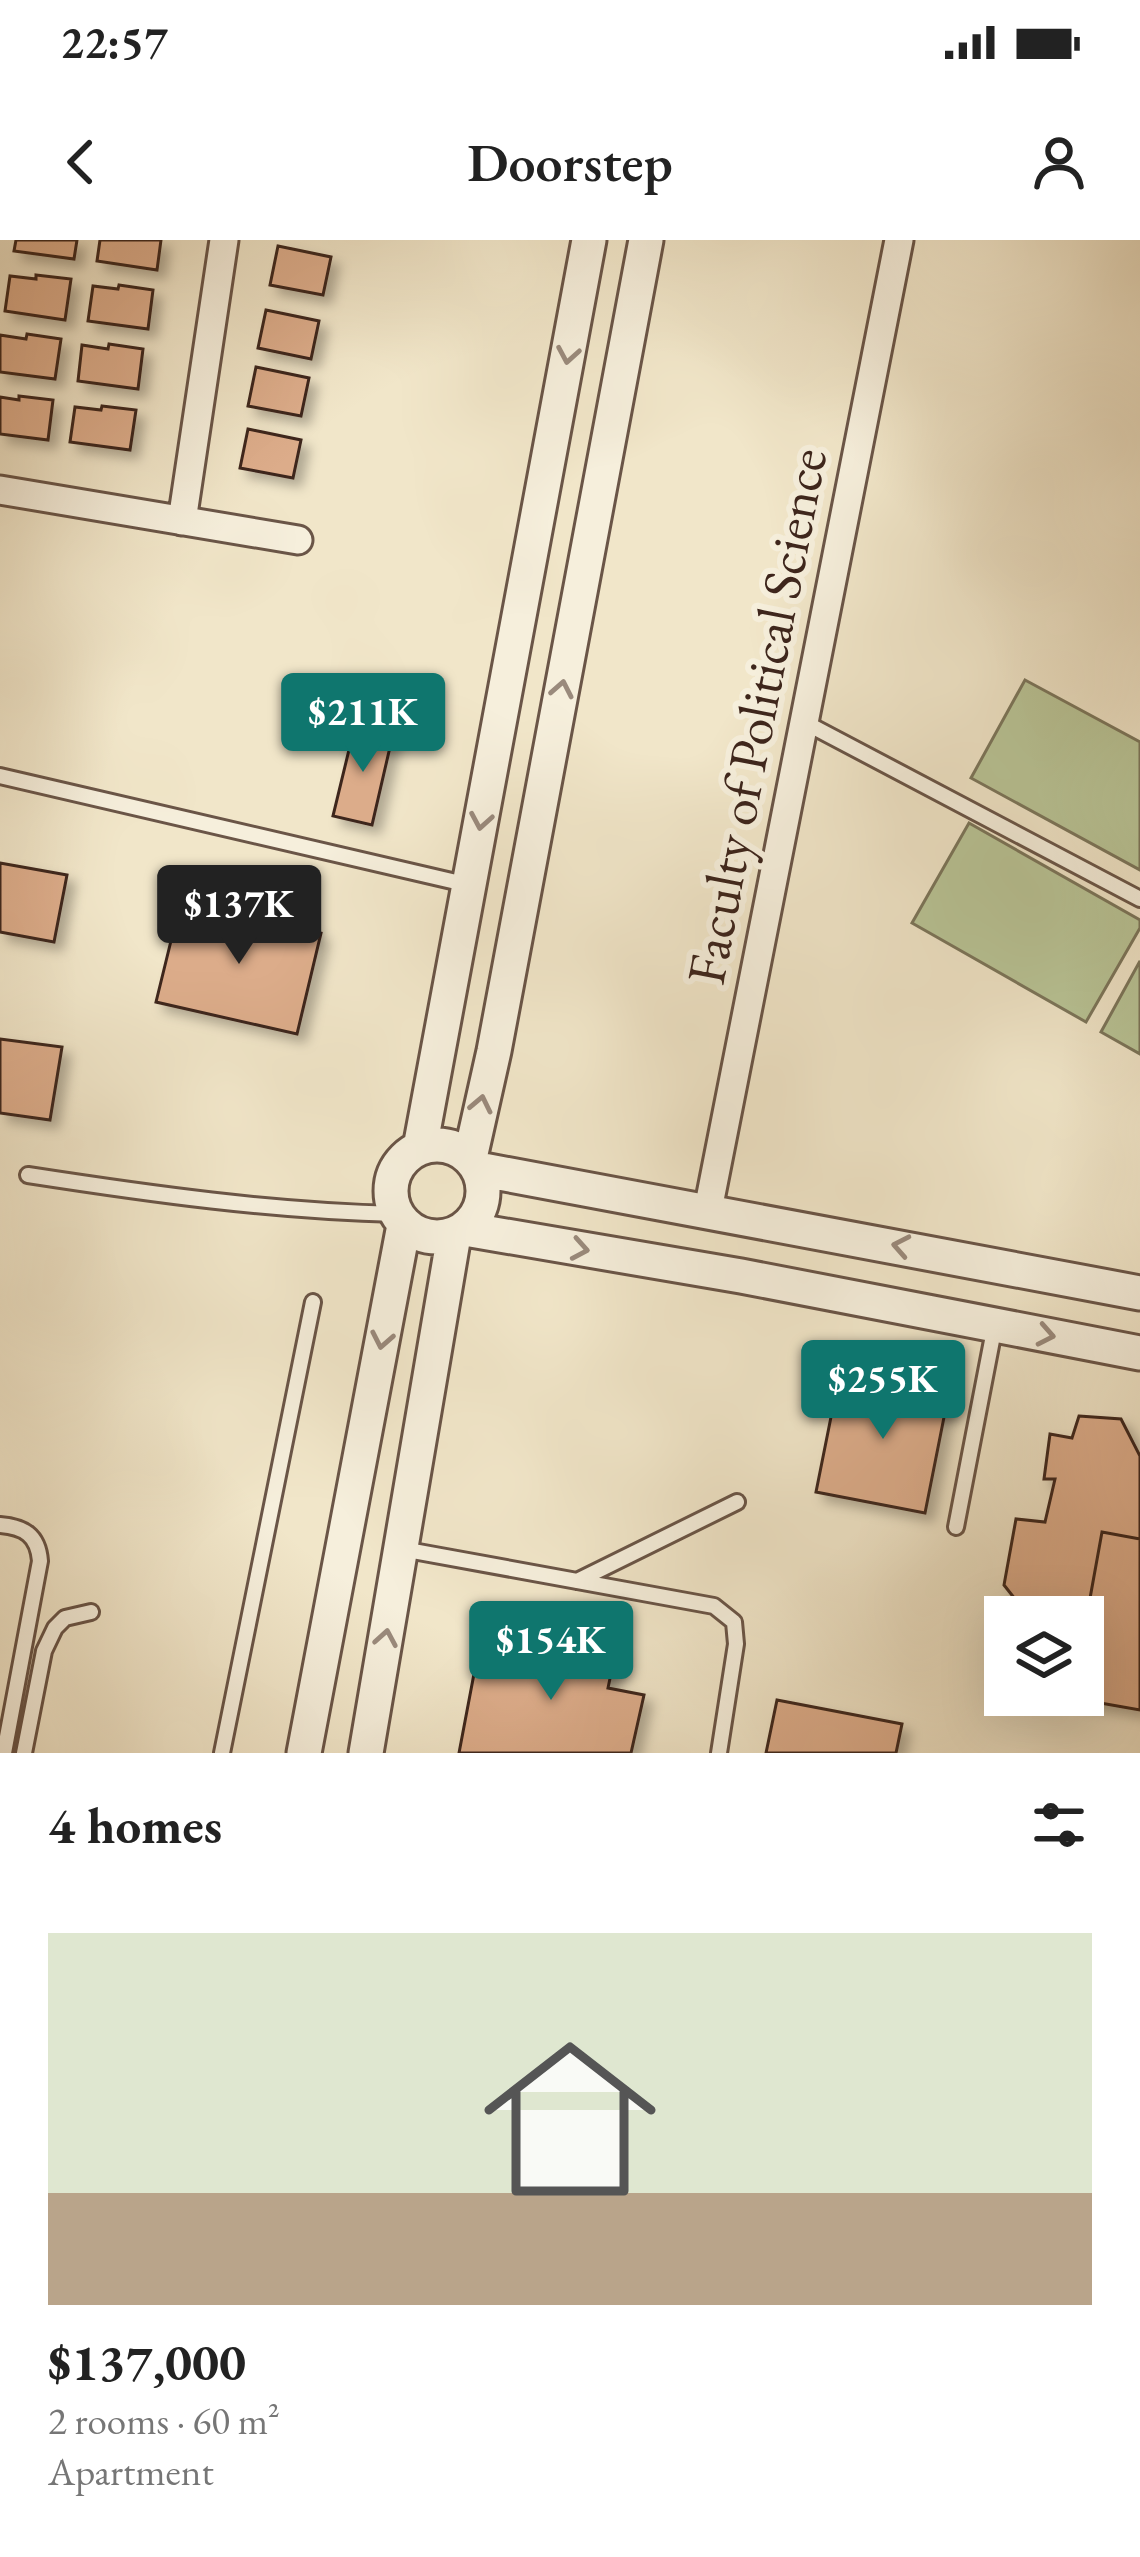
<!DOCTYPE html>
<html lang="en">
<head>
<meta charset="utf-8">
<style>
  body { margin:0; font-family:"EB Garamond",serif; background:#f6f6f6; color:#222; height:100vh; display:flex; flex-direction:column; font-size:45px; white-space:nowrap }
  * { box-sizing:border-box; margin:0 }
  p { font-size:39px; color:#767676 }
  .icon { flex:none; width:66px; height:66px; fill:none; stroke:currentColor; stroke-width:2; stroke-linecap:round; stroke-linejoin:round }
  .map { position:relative; height:1513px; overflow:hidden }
  .sheet { display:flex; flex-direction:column; background:#fff; flex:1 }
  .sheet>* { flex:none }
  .buttons { position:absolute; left:984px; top:1356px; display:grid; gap:24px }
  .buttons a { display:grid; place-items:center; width:120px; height:120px; border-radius:0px; background:#fff; box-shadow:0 12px 48px #0002; font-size:60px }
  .price { position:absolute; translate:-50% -102px; padding:0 27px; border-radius:12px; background:#0f766e; color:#fff; font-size:39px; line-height:78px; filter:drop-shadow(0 3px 6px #0008) }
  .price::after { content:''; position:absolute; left:50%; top:72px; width:36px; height:27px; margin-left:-18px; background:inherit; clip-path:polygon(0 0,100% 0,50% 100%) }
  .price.active { background:#222; color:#fff }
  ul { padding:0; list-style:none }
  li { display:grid; align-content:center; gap:24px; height:636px; padding:0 48px }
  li+li { border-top:3px solid #e0e0e0 }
  li span { display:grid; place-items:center; height:372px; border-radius:0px; color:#555 }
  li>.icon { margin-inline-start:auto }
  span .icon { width:216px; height:216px; fill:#fffc; stroke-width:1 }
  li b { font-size:51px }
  h2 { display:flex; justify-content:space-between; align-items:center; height:144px; padding:0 48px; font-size:51px }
  .status { display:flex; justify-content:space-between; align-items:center; height:84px; padding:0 60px; background:#fff; direction:ltr }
  .status svg { height:33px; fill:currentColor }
  header { display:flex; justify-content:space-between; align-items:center; height:156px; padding:0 48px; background:#fff; font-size:54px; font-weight:600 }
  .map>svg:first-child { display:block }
  .pitch { fill:#b9c597; stroke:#7b755a; stroke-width:3 }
  .building { fill:#dcac8a; stroke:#3d251c; stroke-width:3; filter:url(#shadow) }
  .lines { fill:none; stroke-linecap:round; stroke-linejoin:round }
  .service-casing { stroke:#6a5547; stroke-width:20 }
  .minor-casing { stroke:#6a5547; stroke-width:33 }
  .tertiary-casing { stroke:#6a5547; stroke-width:39 }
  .service { stroke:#f6efdc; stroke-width:14 }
  .minor { stroke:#f6efdc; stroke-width:27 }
  .tertiary { stroke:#f6efdc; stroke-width:33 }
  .oneway { stroke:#9a8a7c }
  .labels { text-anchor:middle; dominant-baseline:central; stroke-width:12; stroke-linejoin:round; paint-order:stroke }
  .street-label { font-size:54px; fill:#3d251c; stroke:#f6efdc }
</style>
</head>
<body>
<div class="status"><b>22:57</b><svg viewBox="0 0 49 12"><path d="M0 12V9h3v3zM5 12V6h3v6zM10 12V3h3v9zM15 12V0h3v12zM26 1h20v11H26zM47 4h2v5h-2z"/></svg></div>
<header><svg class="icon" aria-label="back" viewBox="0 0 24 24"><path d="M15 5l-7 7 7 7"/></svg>Doorstep<svg class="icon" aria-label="person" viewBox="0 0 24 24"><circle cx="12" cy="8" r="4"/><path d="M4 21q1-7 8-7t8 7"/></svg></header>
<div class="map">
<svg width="1140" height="1513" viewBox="0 0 1140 1513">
  <defs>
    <filter id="shadow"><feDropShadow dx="8" dy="8" stdDeviation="6" flood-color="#0004"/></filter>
  </defs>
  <rect width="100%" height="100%" fill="#f1e6c9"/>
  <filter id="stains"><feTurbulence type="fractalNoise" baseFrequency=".00167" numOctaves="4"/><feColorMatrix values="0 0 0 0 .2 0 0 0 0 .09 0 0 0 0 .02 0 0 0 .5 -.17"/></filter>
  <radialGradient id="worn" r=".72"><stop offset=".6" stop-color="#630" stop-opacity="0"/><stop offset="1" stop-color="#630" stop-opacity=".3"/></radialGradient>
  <path class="pitch" d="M 1025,440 L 1140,502 L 1140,630 L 971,538 Z
    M 969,583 L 1140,680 L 1140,688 L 1086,782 L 912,683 Z
    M 1140,721 L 1140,814 L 1101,792 Z"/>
  <path class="building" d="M 16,0 L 77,0 L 74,19 L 14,11 Z
    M 100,0 L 161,0 L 157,30 L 97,21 Z
    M 278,6 L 331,17 L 323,55 L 270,45 Z
    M 36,35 L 71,39 L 65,80 L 5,71 L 10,36 L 36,39 Z
    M 119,45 L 153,50 L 148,89 L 88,81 L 93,46 L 118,49 Z
    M 266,70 L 319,81 L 311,119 L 258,108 Z
    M 27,94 L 61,99 L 55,139 L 0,132 L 0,95 L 26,99 Z
    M 109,104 L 143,109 L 138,149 L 78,141 L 82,105 L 108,109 Z
    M 256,127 L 309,138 L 301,176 L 248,166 Z
    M 19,156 L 53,160 L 48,200 L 0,194 L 0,157 L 19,160 Z
    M 102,166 L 136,170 L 130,210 L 70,202 L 75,167 L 101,170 Z
    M 248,189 L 301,200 L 293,238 L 240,228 Z
    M 355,485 L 393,494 L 372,585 L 333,576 Z
    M 0,623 L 67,635 L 54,702 L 0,692 Z
    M 181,660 L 321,693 L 297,794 L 156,762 Z
    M 0,799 L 62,807 L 50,880 L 0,873 Z
    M 840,1132 L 949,1152 L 925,1273 L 816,1252 Z
    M 1079,1176 L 1121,1179 L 1140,1216 L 1140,1299 L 1102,1292 L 1087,1375 L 1057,1371 L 1056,1377 L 1044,1377 L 1026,1373 L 1004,1345 L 1016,1279 L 1045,1282 L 1055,1239 L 1044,1239 L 1050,1194 L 1072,1198 Z
    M 1102,1292 L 1140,1299 L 1140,1470 L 1072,1458 L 1083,1455 L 1083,1397 Z
    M 530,1394 L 616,1410 L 608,1448 L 644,1455 L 631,1513 L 459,1513 L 477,1418 L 520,1430 Z
    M 777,1460 L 902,1484 L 896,1513 L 766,1513 Z"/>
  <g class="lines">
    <g class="service-casing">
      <path id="service" d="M 804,482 L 1140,659
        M 0,536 L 469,645
        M 28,935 C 151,954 272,971 396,974
        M 0,1285 C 24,1287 38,1295 40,1321 L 4,1513
        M 956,1287 L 995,1085
        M 402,1309 L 714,1366 L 734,1382 L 736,1404 L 719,1513
        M 577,1341 L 737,1262
        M 24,1513 L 44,1411 L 55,1388 L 65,1378 L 91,1372
        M 222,1513 L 313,1062"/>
    </g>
    <g class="minor-casing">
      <path id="minor" d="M 0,250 L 298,300
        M 182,281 L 224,0
        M 708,970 L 899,0"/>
    </g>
    <g class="tertiary-casing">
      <path id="tertiary" d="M391 951a46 46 0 1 1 92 0a46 46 0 1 1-92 0Z
        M 420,908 L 589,0
        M 470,918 L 494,811 L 646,0
        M 478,929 L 1140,1053
        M 465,989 L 741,1036 L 1140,1113
        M 304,1513 L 404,985
        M 366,1513 L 454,995"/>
    </g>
    <use href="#service" class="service"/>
    <use href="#minor" class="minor"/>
    <use href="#tertiary" class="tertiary"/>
  </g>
  <defs><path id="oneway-chevron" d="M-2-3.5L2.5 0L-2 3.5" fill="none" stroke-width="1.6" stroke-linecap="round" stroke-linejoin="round" transform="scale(3)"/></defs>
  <g class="oneway">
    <use href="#oneway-chevron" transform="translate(568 115) rotate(100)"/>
    <use href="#oneway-chevron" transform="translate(562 449) rotate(-79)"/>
    <use href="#oneway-chevron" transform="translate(481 581) rotate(100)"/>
    <use href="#oneway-chevron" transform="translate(481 864) rotate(-78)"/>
    <use href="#oneway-chevron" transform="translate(901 1006) rotate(-169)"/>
    <use href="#oneway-chevron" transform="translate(580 1009) rotate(10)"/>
    <use href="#oneway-chevron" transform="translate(1046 1095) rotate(11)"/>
    <use href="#oneway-chevron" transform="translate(382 1100) rotate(101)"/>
    <use href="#oneway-chevron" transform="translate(386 1398) rotate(-80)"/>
  </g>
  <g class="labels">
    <g class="street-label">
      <text transform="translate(756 476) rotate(-79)">Faculty of Political Science</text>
    </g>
  </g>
  <rect width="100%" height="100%" filter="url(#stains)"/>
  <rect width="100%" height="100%" fill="url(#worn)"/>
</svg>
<div class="buttons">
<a><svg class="icon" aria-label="layers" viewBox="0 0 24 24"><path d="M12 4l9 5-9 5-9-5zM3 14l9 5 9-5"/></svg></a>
</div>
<b class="price" style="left:363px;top:535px">$211K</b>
<b class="price active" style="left:239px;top:727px">$137K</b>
<b class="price" style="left:883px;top:1202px">$255K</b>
<b class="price" style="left:551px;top:1463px">$154K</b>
</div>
<section class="sheet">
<h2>4 homes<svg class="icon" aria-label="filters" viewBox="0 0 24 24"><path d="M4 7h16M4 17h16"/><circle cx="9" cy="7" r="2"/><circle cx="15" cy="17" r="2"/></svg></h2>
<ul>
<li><span style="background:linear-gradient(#dfe7d0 70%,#b9a48a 0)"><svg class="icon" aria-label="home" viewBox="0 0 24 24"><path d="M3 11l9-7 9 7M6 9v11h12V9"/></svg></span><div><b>$137,000</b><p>2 rooms · 60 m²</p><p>Apartment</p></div></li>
</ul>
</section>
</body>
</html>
